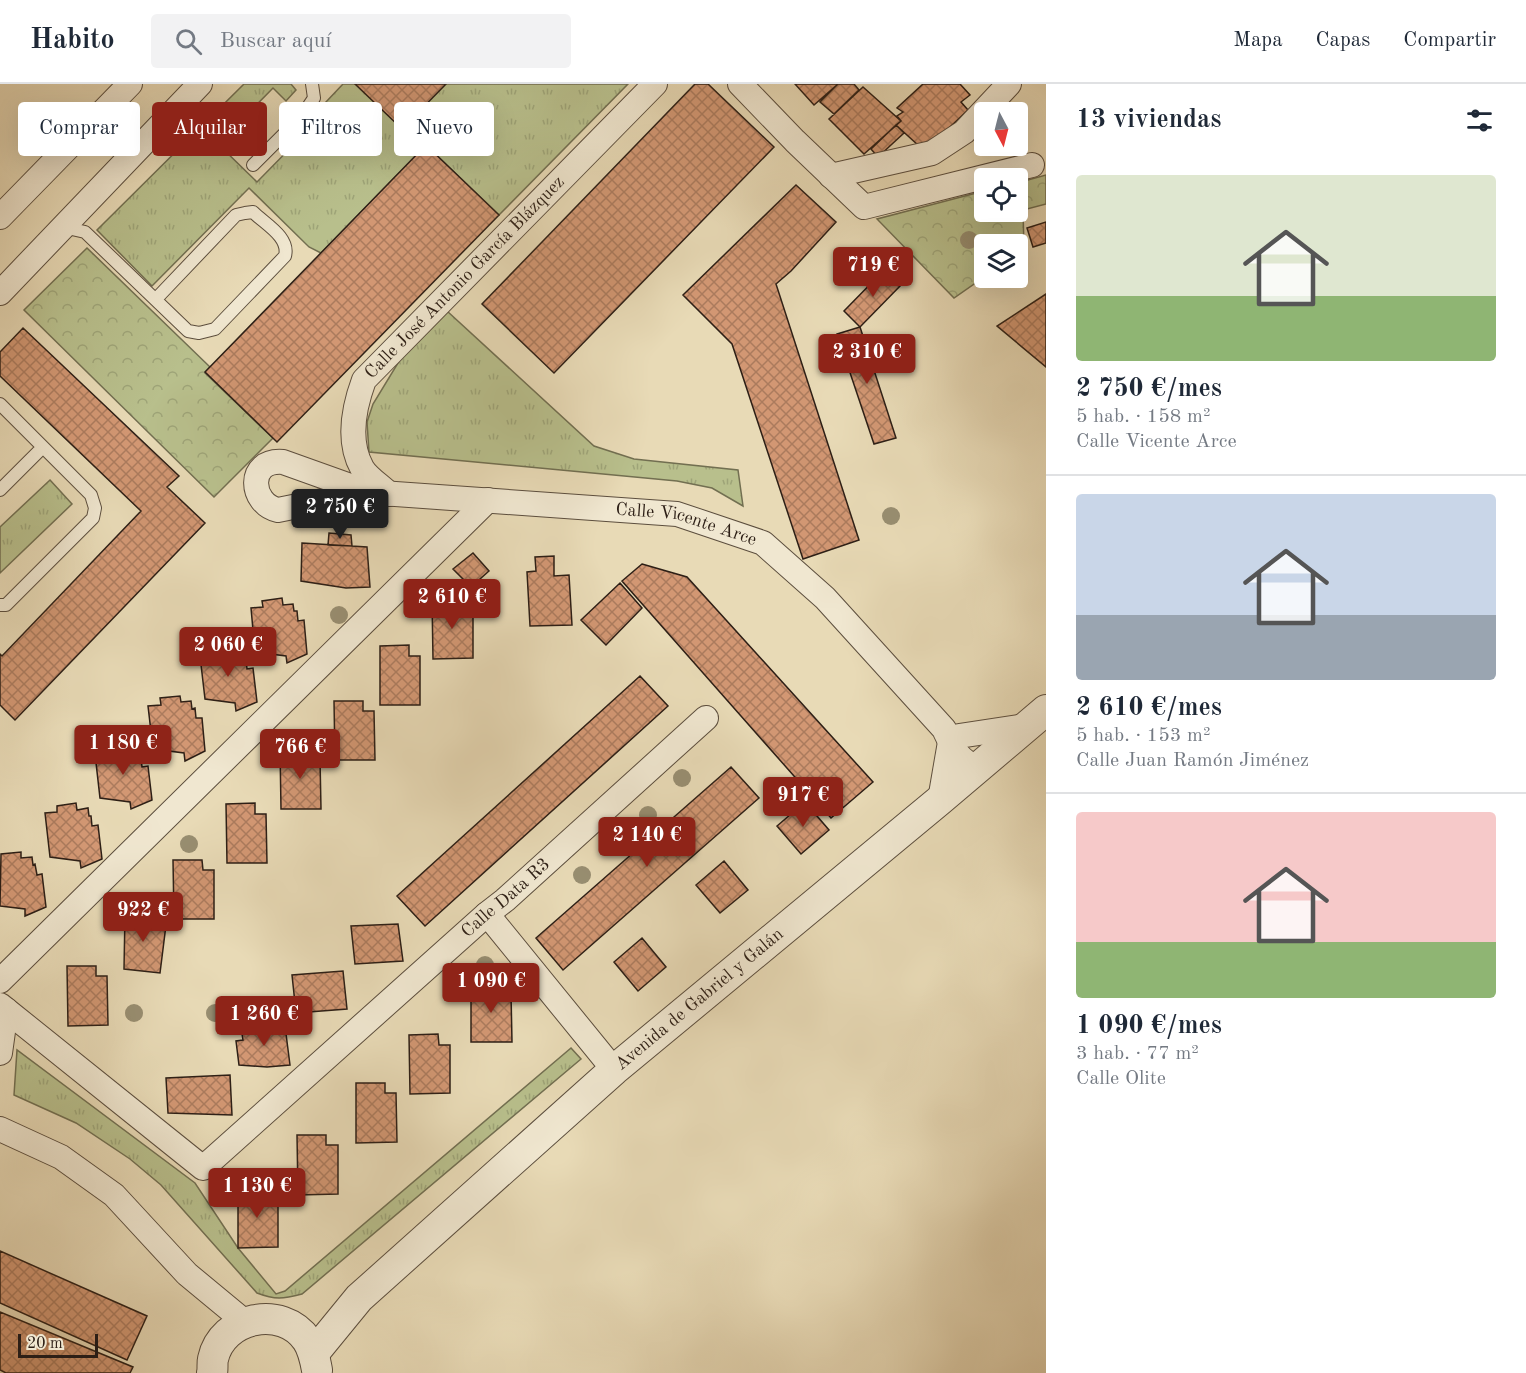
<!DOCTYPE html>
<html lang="es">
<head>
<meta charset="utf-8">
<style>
  body { margin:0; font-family:"Old Standard TT",serif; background:#f2f2f3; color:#1f2937; height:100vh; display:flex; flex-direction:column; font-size:22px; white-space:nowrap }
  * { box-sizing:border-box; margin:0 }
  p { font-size:20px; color:#747a83 }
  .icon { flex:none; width:33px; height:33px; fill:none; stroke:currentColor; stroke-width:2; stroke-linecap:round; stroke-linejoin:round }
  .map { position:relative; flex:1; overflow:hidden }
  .side { display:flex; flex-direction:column; background:#fff; width:480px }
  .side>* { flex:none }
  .banner { position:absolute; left:18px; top:18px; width:570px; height:54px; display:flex; gap:12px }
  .needle { width:39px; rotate:173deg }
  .buttons { position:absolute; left:974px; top:18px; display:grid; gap:12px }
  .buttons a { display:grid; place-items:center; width:54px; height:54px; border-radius:6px; background:#fff; box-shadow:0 6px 24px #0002; font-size:30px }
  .scale { position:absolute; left:18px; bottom:15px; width:80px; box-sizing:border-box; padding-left:6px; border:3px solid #2d1f16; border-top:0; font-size:16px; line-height:21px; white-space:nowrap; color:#2d1f16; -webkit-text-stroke:4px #f0e7d0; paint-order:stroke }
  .price { position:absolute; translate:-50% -51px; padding:0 14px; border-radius:6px; background:#8f2418; color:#fff; font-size:20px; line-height:39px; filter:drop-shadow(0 2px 3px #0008) }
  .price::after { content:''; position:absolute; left:50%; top:36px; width:18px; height:14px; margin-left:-9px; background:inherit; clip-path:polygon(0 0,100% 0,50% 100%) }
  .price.current { background:#222; color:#fff }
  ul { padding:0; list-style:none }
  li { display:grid; align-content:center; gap:12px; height:318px; padding:0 30px }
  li+li { border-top:2px solid #e0e1e3 }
  li span { display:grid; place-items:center; height:186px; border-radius:6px; color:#555 }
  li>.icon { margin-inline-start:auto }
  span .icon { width:108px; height:108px; fill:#fffc; stroke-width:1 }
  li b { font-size:26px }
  h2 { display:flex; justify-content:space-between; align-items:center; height:72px; padding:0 30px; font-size:26px }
  .tag { padding:0 21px; border-radius:6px; background:#fff; box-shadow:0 6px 24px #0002; font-size:21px; line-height:54px }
  .tag.current { background:#8f2418; color:#fff }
  header { display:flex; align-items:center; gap:36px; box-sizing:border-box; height:84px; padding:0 30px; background:#fff; border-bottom:2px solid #e0e1e3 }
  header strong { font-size:28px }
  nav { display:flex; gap:33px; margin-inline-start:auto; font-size:21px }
  .search { width:420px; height:54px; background:#f2f2f3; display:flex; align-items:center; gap:15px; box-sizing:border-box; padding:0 21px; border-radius:6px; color:#747a83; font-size:22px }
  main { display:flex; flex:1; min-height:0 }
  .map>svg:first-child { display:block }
  .grass { fill:url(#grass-tufts); stroke:#726f51; stroke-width:1.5 }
  .park { fill:url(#park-crowns); stroke:#726f51; stroke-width:1.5 }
  .building { fill:url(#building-cross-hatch); stroke:#2d1f16; stroke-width:1.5 }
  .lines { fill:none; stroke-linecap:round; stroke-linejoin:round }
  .service-casing { stroke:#5c4e3e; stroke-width:14 }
  .minor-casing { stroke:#5c4e3e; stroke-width:26 }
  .tertiary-casing { stroke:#5c4e3e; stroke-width:32 }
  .service { stroke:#f0e7d0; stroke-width:12 }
  .minor { stroke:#f0e7d0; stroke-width:24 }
  .tertiary { stroke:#f0e7d0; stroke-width:30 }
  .tree { fill:#988e71 }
  .labels { text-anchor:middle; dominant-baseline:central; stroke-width:6; stroke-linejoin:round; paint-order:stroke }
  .street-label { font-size:18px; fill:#2d1f16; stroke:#f0e7d0 }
</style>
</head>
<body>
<header>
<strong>Habito</strong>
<div class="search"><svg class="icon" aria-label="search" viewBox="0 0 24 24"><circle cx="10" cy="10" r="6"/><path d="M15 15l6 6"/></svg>Buscar aquí</div>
<nav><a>Mapa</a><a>Capas</a><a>Compartir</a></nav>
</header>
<main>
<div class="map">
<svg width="1046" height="1289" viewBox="0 0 1046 1289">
  <defs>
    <pattern id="grass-tufts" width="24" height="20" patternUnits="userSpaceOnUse" patternTransform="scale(1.5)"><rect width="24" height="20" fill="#b8bf8c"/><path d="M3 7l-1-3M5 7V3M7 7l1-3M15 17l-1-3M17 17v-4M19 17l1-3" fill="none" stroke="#9ea478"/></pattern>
    <pattern id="park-crowns" width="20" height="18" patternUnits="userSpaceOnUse" patternTransform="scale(1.5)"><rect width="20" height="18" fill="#b8bf8c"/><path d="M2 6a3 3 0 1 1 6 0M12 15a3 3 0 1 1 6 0" fill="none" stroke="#9ea478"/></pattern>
    <pattern id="building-cross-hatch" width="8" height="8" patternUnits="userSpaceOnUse" patternTransform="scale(1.5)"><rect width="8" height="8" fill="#d29773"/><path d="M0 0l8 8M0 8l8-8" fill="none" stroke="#ab7b5d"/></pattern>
  </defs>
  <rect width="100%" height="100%" fill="#e8dab6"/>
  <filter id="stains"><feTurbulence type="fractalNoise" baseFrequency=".00333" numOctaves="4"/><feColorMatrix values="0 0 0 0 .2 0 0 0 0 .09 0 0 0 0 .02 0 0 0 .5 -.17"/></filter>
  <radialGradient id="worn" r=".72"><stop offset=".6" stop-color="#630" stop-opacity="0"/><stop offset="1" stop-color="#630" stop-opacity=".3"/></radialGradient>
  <path class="grass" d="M 244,0 L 291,0 L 296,6 L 286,17 L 273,4 L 218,60 L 257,98 L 312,42 L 308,37 L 343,0 L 628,0 L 499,131 L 426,61 L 321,169 L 309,163 L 249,104 L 152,202 L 97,146 Z
    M 447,227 L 594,362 L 634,375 L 738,386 L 743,422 L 712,404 L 677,397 L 369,368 L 367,338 L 373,320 L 401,274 Z
    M 50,396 L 72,420 L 0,489 L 0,443 Z
    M 571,964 L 581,975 L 302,1210 C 283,1215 275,1216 257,1209 L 161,1101 L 130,1075 L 76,1039 L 14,1011 L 17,966 L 195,1099 L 238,1164 L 276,1210 L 285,1207 Z"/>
  <path class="park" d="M 1046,91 L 1046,120 L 1023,126 L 1024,165 L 1017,170 L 1017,160 L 984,160 L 984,193 L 954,214 L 877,135 L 984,107 L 984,128 L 1017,128 L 1017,99 Z
    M 87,164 L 210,283 L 205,289 L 273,354 L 214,413 L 24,226 Z"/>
  <path class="building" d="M 355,0 L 446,0 L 402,45 Z
    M 695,0 L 708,0 L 774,63 L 554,289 L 482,220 Z
    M 795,0 L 838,0 L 814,21 Z
    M 838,0 L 854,0 L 859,6 L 834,30 L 820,18 Z
    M 923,0 L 960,0 L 970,11 L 961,18 L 968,26 L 933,59 L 919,62 L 896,41 L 901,37 L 897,32 L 903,28 L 897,24 Z
    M 863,3 L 901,37 L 864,70 L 829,35 Z
    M 896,41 L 904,49 L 878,73 L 871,65 Z
    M 426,61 L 499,131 L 277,358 L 205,288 Z
    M 796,101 L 836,138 L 791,187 L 776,200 L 859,456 L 803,475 L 732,260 L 683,211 Z
    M 1046,138 L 1046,159 L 1033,163 L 1027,144 Z
    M 886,184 L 902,200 L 860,243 L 844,227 Z
    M 1046,210 L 1046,283 L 997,242 Z
    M 860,243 L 896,354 L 874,360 L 837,250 Z
    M 23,244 L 179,392 L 167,403 L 205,439 L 15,636 L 0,621 L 0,570 L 2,572 L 141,427 L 0,292 L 0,268 Z
    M 329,449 L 351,451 L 352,462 L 328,461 Z
    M 302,459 L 367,463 L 370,503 L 346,504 L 301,497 Z
    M 473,469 L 489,487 L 471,503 L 453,485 Z
    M 554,472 L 554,492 L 569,491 L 572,541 L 530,542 L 527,488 L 536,487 L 535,473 Z
    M 642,480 L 687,493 L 873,698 L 831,734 L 622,497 Z
    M 620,499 L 642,524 L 606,561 L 581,536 Z
    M 282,514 L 283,521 L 293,520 L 294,527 L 297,527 L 298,537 L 304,536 L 307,570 L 287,579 L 286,572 L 255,568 L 251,524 L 263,523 L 262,517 Z
    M 432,515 L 461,515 L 462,525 L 473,525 L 473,574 L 433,575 Z
    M 409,561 L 409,572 L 420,572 L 420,621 L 380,621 L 380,562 Z
    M 231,562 L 232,568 L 243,567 L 243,575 L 246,575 L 247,585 L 253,584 L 257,618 L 236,627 L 235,619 L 205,615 L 200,572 L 212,571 L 211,564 Z
    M 640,592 L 668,622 L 425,842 L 397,812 Z
    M 180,612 L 181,618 L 191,617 L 192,625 L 195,624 L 196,634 L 202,634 L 205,667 L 185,677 L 184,669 L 153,665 L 148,622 L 161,621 L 160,614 Z
    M 334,617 L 363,617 L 363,627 L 374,627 L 375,676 L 335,676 Z
    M 126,660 L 127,667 L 138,666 L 139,673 L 141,673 L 142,683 L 148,682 L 152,716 L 131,725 L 130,718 L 100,714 L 95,670 L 107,669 L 106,663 Z
    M 280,665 L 309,665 L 309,676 L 320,675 L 321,725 L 281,725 Z
    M 731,683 L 759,714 L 563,886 L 536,854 Z
    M 805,718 L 829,746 L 801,770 L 777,742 Z
    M 76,719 L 77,726 L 88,724 L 89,732 L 91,732 L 92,742 L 98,741 L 102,775 L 81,784 L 80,777 L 50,773 L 45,729 L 57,728 L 57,722 Z
    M 255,719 L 255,730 L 266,730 L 267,779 L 227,779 L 226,720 Z
    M 21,768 L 21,774 L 32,773 L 33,781 L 35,780 L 37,791 L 42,790 L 46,823 L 25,832 L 25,825 L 0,822 L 1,770 Z
    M 173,776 L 202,776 L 203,786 L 214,786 L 214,835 L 174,835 Z
    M 724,777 L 748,806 L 720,829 L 696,801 Z
    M 153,829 L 152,842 L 166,841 L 160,889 L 124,885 L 125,830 Z
    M 398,840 L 403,877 L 355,880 L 351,842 Z
    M 642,854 L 666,883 L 638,907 L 614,878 Z
    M 67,882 L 96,882 L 96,892 L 107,892 L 108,941 L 68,942 Z
    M 343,887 L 347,925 L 296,929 L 292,891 Z
    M 471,899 L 500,899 L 500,909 L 511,909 L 512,958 L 471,958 Z
    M 285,942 L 290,981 L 267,983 L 239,981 L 236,957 L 243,956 L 241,944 Z
    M 438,950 L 439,961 L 450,961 L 450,1009 L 410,1010 L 409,951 Z
    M 230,991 L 232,1031 L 168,1029 L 166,994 Z
    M 356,999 L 385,999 L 385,1009 L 396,1009 L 397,1058 L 356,1059 Z
    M 297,1051 L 326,1051 L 326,1061 L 338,1061 L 338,1110 L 298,1111 Z
    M 238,1104 L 267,1104 L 267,1114 L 278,1114 L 278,1163 L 238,1164 Z
    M 0,1167 L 147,1232 L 127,1276 L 0,1219 Z
    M 0,1228 L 133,1283 L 130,1289 L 6,1289 L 0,1286 Z"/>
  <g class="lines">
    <g class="service-casing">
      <path id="service" d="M 253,81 L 302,32 L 314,14 L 312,0
        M 63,143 L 85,148 L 188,247 L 199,249 L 215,245 L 285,172 C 290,153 265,140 253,128 L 245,129 L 236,131 L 156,215
        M 0,320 L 91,411 L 95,424 L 93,434 L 6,521 L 0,521
        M 0,406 L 43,363"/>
    </g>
    <g class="minor-casing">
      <g id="minor">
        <path d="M 740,0 L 795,57 L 864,123 L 1032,81"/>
        <path d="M 831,92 L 932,69 L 964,48 L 1009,0"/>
        <path d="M 0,133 L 130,0"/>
        <path d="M 0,209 L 200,0"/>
        <path id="s1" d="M 367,408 L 283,378 C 246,375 250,420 278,426 L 367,408 L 677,430 L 763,459 L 825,514 L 944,645 C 953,664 957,675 977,684"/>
        <path id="s2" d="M 389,410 C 381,402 367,393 362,384 C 347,357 354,323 364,296 L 655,0"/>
        <path d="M 959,652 L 1026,642"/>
        <path d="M 940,716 L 950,658"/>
        <path d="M 487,830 L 614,986"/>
        <path d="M 0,897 L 488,416"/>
        <path id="s3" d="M 0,921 L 203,1084 L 487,830 L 505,816 L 706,634"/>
        <path d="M 0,969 L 6,926"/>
        <path d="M 0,1045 L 61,1073 L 114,1111 L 187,1190 L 245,1238"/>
      </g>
    </g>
    <g class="tertiary-casing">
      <g id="tertiary">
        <path id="s4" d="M 314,1269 L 359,1214 L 614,986 L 940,716 L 1046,626"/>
        <path d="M 212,1289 C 213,1285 212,1279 213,1275 C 222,1233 282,1220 307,1256 C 313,1265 315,1275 317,1286"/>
      </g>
    </g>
    <use href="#service" class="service"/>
    <use href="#minor" class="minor"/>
    <use href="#tertiary" class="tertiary"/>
  </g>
  <g class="tree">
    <circle cx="969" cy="156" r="9"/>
    <circle cx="891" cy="432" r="9"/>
    <circle cx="339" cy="531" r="9"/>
    <circle cx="682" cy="694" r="9"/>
    <circle cx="648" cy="731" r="9"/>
    <circle cx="189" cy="760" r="9"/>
    <circle cx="610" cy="762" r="9"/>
    <circle cx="582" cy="791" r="9"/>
    <circle cx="485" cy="881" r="9"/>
    <circle cx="134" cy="929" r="9"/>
    <circle cx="215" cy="929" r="9"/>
    <circle cx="259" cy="934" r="9"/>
  </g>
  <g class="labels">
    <g class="street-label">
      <text stroke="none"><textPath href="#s2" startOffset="272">Calle José Antonio García Blázquez</textPath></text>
      <text stroke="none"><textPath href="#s1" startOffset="578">Calle Vicente Arce</textPath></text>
      <text stroke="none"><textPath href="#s3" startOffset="666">Calle Data R3</textPath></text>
      <text stroke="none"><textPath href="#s4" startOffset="524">Avenida de Gabriel y Galán</textPath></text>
    </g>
  </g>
  <rect width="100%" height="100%" filter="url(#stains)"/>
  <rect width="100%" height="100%" fill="url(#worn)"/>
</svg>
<div class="buttons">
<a><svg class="needle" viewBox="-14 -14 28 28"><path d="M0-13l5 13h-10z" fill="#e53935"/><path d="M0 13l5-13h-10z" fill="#747a83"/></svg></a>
<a><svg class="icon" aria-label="locate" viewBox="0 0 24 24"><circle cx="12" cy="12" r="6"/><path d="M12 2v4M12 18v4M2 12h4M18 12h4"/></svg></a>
<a><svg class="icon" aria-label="layers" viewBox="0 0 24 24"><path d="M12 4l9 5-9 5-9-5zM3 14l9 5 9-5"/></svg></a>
</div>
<div class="scale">20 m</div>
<b class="price" style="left:873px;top:214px">719 €</b>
<b class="price" style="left:867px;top:301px">2 310 €</b>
<b class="price current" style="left:340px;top:456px">2 750 €</b>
<b class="price" style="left:452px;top:546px">2 610 €</b>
<b class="price" style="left:228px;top:594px">2 060 €</b>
<b class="price" style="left:123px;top:692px">1 180 €</b>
<b class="price" style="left:300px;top:696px">766 €</b>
<b class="price" style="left:803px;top:744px">917 €</b>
<b class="price" style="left:647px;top:784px">2 140 €</b>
<b class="price" style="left:143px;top:859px">922 €</b>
<b class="price" style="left:491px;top:930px">1 090 €</b>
<b class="price" style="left:264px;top:963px">1 260 €</b>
<b class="price" style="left:257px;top:1135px">1 130 €</b>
<div class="banner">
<a class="tag">Comprar</a>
<a class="tag current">Alquilar</a>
<a class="tag">Filtros</a>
<a class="tag">Nuevo</a>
</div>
</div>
<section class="side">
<h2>13 viviendas<svg class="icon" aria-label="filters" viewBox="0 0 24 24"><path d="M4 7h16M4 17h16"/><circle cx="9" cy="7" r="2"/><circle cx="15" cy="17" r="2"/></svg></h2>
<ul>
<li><span style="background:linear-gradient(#dfe7d0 65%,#8fb573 0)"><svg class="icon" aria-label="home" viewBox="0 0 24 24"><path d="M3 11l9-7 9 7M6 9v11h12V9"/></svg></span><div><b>2 750 €/mes</b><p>5 hab. · 158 m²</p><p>Calle Vicente Arce</p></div></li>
<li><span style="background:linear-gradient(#c9d6e8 65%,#9aa5b1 0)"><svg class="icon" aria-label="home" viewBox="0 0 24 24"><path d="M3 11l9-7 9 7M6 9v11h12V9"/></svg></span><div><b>2 610 €/mes</b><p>5 hab. · 153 m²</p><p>Calle Juan Ramón Jiménez</p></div></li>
<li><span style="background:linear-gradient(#f6c9c9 70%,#8fb573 0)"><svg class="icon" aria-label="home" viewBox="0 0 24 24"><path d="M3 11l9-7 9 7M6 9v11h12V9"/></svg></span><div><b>1 090 €/mes</b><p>3 hab. · 77 m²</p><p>Calle Olite</p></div></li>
</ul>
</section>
</main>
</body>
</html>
